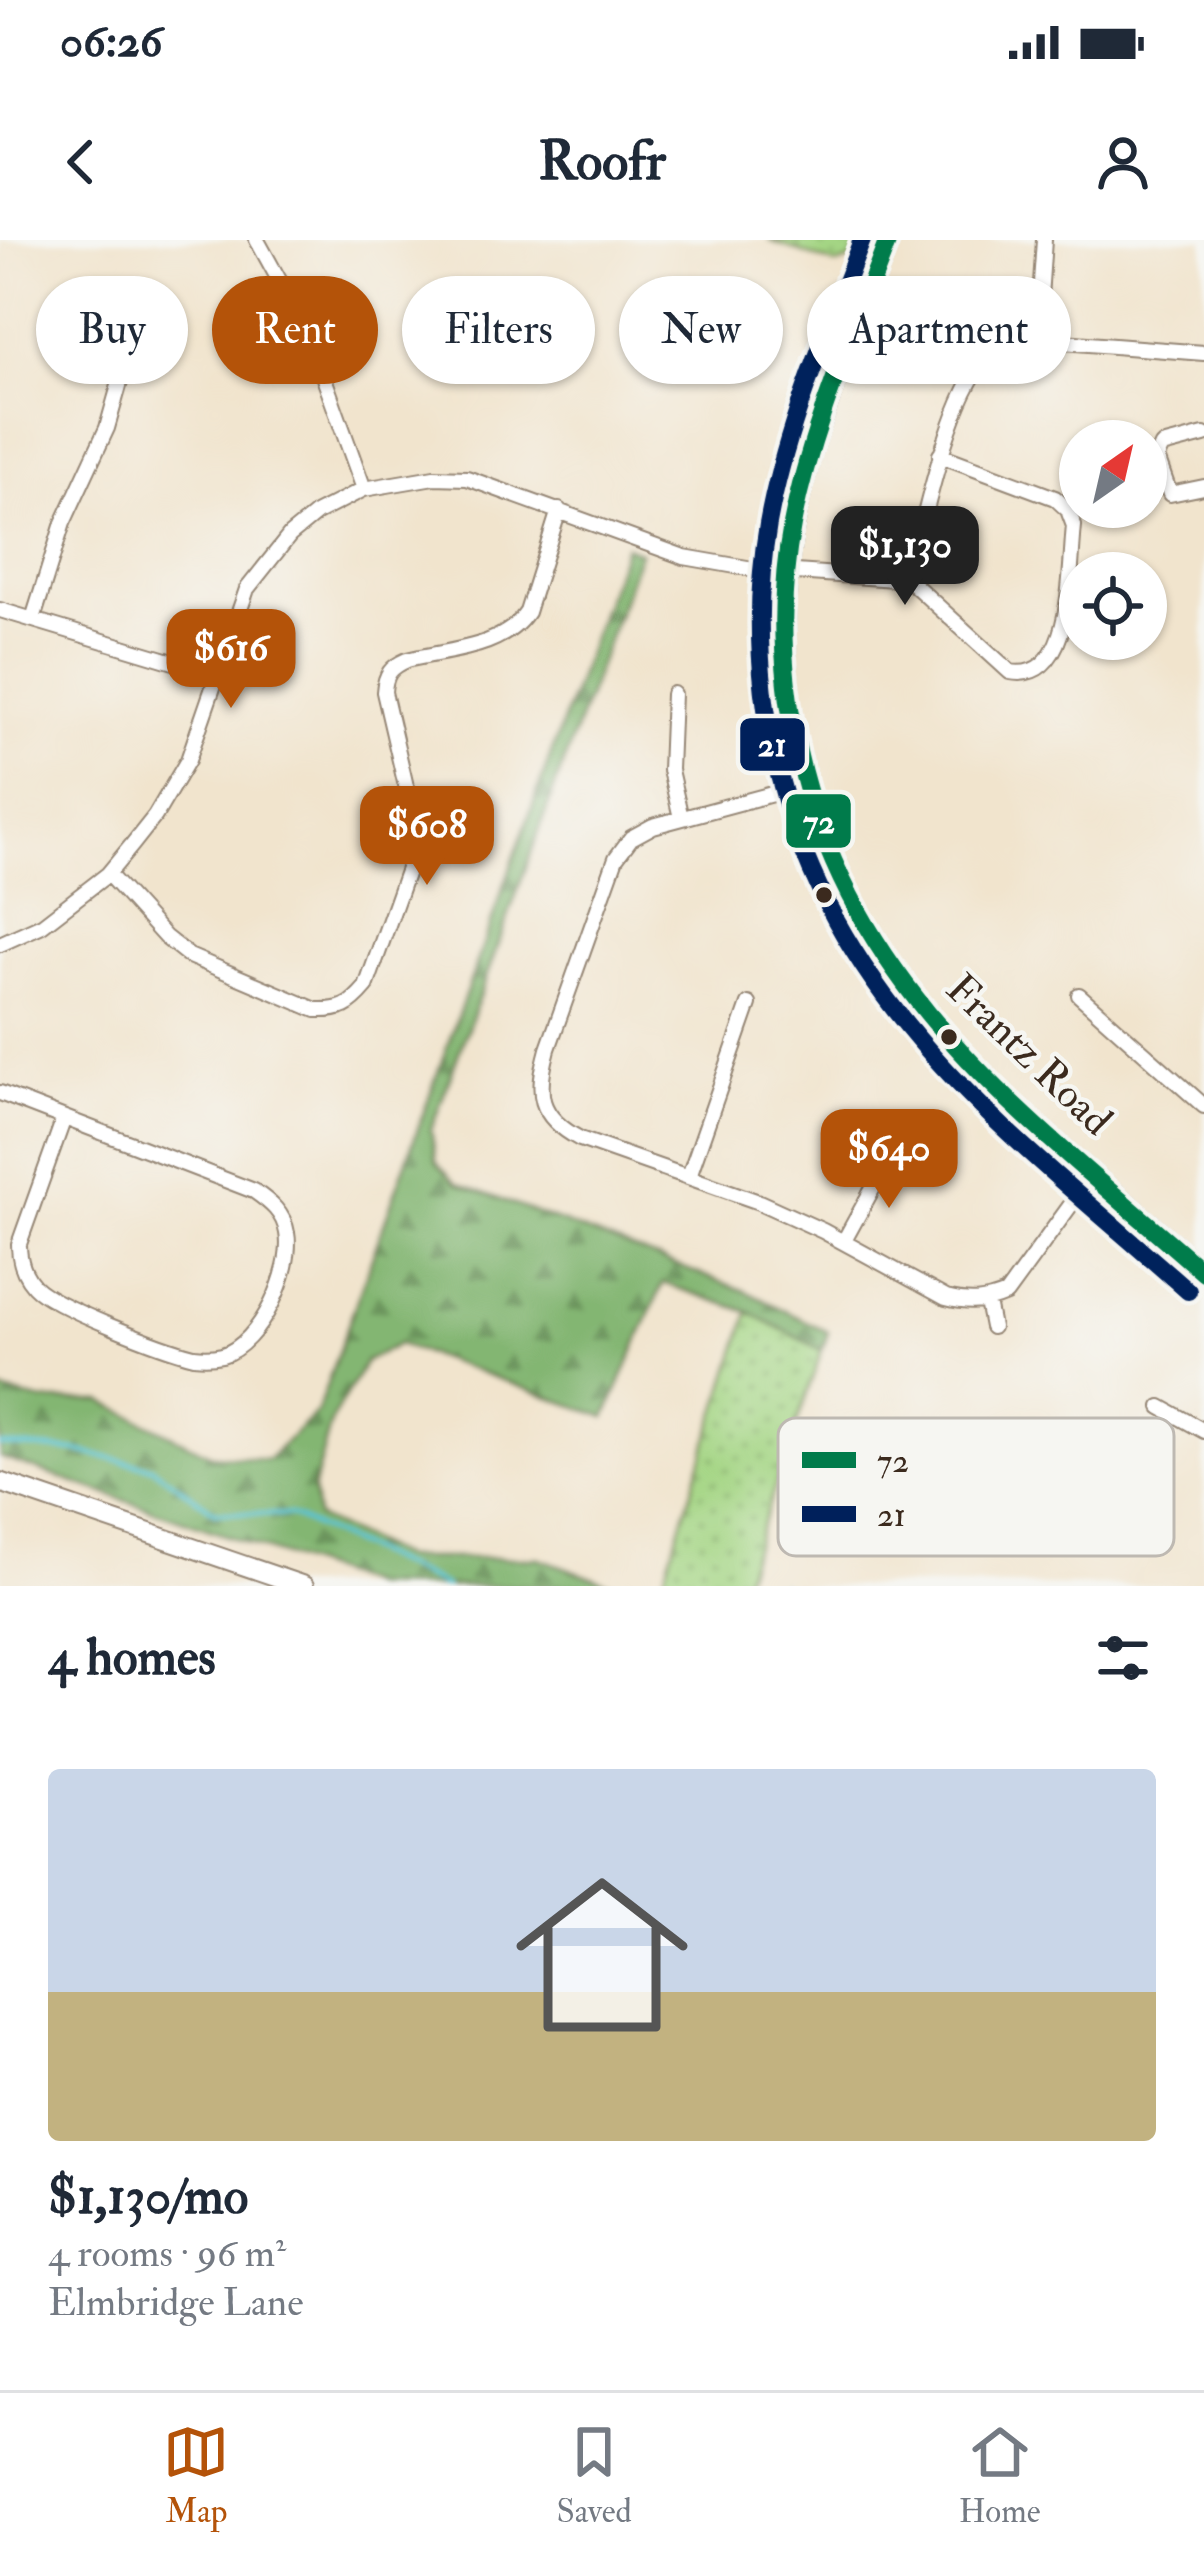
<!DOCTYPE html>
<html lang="en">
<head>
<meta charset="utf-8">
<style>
  body { margin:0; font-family:"IM FELL Double Pica",serif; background:#f2f2f3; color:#1f2937; height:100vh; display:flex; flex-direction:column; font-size:45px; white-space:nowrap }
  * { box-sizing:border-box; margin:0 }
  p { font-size:39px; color:#747a83 }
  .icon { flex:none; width:66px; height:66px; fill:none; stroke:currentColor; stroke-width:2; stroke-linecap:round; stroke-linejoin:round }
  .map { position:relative; height:1346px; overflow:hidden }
  .panel { display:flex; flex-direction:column; background:#fff; flex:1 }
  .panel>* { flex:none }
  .hud { position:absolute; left:36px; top:36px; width:1134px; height:108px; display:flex; gap:24px }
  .needle { width:78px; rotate:34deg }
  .tools { position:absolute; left:1059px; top:180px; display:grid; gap:24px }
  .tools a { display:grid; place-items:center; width:108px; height:108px; border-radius:50%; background:#fff; box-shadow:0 3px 9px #0004; font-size:60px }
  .price { position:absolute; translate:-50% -102px; padding:0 27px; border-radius:24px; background:#b45309; color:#fff; font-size:39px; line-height:78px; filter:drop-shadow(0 3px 6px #0008) }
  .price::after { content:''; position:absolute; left:50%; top:72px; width:36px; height:27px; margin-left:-18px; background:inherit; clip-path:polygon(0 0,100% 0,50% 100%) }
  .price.selected { background:#222; color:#fff }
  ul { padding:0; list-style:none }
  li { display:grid; align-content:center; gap:24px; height:636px; padding:0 48px }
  li span { display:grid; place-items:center; height:372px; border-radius:12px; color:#555 }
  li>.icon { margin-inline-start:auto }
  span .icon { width:216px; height:216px; fill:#fffc; stroke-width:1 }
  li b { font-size:51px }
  h2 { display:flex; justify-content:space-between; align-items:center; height:144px; padding:0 48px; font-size:51px }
  .chip { padding:0 42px; border-radius:54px; background:#fff; box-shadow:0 3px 9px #0004; font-size:42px; line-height:108px }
  .chip.selected { background:#b45309; color:#fff }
  .status { display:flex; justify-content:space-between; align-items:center; height:84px; padding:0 60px; background:#fff; direction:ltr }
  .status svg { height:33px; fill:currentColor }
  header { display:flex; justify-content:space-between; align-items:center; height:156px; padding:0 48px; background:#fff; font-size:54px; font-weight:800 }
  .tab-bar { display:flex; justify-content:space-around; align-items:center; height:168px; border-top:3px solid #e0e1e3; background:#fff; font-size:33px; color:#747a83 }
  .tab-bar a { display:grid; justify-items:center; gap:6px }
  .tab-bar .selected { color:#b45309 }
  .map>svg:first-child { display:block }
  .grass { fill:url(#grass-dots); stroke:#708051; stroke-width:3 }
  .forest { fill:url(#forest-firs); stroke:#5f7048; stroke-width:3 }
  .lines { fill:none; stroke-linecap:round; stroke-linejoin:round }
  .stream { stroke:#59c4d3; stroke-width:4.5 }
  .street-casing { stroke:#968776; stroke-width:18 }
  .secondary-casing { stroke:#968776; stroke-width:22 }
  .primary-casing { stroke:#968776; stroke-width:26 }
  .street { stroke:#fff; stroke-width:14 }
  .secondary { stroke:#fff; stroke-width:18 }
  .primary { stroke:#fff; stroke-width:21 }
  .bus-1-casing { stroke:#f6f6f2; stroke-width:27 }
  .bus-2-casing { stroke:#f6f6f2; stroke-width:27 }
  .bus-1 { stroke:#007b4b; stroke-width:18 }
  .bus-2 { stroke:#00205b; stroke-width:18 }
  .bus-dot { fill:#3b2a1e; stroke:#f6f6f2; stroke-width:4.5 }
  .labels { text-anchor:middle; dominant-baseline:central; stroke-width:9; stroke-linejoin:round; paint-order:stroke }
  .street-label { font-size:42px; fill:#3b2a1e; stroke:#f6f6f2 }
  .key { fill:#f6f6f2; stroke:#beb9b2; stroke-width:3 }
  .key-label { font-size:33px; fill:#3b2a1e }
  .line-badge { stroke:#f6f6f2; stroke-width:4.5 }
  .badge-label { font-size:33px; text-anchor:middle; font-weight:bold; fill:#fff }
</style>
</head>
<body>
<div class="status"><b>06:26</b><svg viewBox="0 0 49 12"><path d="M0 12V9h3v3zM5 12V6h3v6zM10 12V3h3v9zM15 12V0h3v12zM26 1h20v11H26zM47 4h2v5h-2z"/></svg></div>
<header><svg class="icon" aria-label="back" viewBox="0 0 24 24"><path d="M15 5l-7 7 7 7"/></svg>Roofr<svg class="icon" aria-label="person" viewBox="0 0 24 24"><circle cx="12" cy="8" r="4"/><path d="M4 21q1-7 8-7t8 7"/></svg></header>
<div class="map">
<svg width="1204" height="1346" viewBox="0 0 1204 1346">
  <defs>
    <pattern id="grass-dots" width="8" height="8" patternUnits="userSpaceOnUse" patternTransform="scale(3)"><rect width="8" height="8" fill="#a4d584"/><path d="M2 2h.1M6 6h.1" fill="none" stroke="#8eb772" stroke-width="1.8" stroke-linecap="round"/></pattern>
    <pattern id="forest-firs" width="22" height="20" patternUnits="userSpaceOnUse" patternTransform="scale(3)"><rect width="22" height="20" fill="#83b672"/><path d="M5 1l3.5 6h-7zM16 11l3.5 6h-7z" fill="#6c945d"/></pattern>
  </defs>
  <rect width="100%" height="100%" fill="#f6f6f2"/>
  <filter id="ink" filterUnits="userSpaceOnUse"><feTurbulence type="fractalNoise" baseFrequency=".00833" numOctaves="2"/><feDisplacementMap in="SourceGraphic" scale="24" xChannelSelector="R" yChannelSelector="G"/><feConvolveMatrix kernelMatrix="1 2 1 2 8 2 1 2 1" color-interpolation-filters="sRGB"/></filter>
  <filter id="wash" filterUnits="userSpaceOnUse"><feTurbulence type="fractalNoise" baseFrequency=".004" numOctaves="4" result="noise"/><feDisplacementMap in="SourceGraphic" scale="48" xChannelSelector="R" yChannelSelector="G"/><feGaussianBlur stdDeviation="2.7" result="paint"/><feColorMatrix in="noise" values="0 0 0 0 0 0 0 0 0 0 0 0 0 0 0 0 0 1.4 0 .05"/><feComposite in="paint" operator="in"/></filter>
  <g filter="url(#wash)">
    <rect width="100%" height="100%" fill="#f1e4cd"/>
    <path class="grass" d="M 768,0 L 859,0 L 851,20 L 836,25 Z
      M 749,1072 L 822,1110 L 741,1346 L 661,1346 Z"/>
    <path class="forest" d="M 625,306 L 640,312 L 431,890 L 436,921 L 456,943 L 745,1051 L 828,1092 L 822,1110 L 749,1072 L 663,1043 L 606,1177 L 399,1104 L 366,1121 L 332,1179 L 313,1248 L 317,1277 L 404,1318 L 539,1318 L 617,1346 L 371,1346 L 0,1217 L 0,1151 L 44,1161 L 102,1161 L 211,1215 L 267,1220 L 317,1172 Z"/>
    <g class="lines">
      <path class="stream" d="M 0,1205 L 75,1211 L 152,1227 L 215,1272 L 290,1275 L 445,1346
        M 781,1346 L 781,1344"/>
    </g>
  </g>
  <g filter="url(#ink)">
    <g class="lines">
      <g class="street-casing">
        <path id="street" d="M 257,0 L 307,91 L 364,249
          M 1037,100 L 1044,0
          M 1204,195 L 1162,206 L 1157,217 L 1170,254 L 1204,247
          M 909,340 C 923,285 948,158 986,119 C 1000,104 1018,102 1037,100 L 1204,113
          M 0,370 L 217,435
          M 33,379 L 63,283 L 107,188 L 126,121
          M 673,454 L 670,530 L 681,578
          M 806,545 L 653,586 L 631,598 L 616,618 L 548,809 C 536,853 537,876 580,899 L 759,962 L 823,991 L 946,1058 C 969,1064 985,1063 1006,1054 L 1094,933
          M 108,634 L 165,697 L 189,716 L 316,770 C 341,771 350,766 366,747 L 416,606 L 415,585 L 384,452 C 385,434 391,427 407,420 C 447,410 503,409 527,372 L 559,270
          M 0,704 L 42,685 L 108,634 L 132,605 L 155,576 L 188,520 L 247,349 L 290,295 L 317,273 L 364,249 L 434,237 L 467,238 L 684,317 L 753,329 L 909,340 L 1010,432 C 1074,444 1069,329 1074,286 L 1068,270 L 1055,258 L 940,215
          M 1079,755 L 1204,866
          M 0,853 L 254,951 C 270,962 284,973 287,993 C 294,1030 260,1105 222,1115 C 213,1117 202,1117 194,1116 C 165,1109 52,1066 34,1046 C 23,1034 19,1019 19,1004 L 64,878
          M 689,936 L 749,764
          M 844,1001 L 890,917
          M 987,1062 L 992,1087
          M 1161,1167 L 1204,1191"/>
      </g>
      <g class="secondary-casing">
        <path id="secondary" d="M 0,1242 L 304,1346"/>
      </g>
      <g class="primary-casing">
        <path id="primary" d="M 888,0 C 849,107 797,216 786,330 C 773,469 814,623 896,736 C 980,850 1099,938 1204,1033"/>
      </g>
      <use href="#street" class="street"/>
      <use href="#secondary" class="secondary"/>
      <use href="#primary" class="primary"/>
      <g class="bus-1-casing">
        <path id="bus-1" d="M 888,0 C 853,94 811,186 792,285 C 778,359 782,438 798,512 C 853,756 1028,877 1204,1033"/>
      </g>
      <g class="bus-2-casing">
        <path id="bus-2" d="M 862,0 C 827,93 786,185 768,284 C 755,361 758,441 775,518 C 831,767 1008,891 1188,1051"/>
      </g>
      <use href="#bus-1" class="bus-1"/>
      <use href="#bus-2" class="bus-2"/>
    </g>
  </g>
  <g class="bus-dot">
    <circle cx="824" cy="655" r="10"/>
    <circle cx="949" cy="797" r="10"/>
  </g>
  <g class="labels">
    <g class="street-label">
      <text transform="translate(1029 815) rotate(44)">Frantz Road</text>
    </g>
  </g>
  <rect x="778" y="1178" width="396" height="138" rx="18" class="key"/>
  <rect x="802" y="1212" width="54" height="16" fill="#007b4b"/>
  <rect x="802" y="1266" width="54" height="16" fill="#00205b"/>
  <g class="key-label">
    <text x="877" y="1232">72</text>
    <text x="877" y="1286">21</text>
  </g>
  <g class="line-badge">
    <rect x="738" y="476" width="69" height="57" rx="12" fill="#00205b"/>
    <rect x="784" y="552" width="69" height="58" rx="12" fill="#007b4b"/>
  </g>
  <g class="badge-label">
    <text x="772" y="516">21</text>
    <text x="819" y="593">72</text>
  </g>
</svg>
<div class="tools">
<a><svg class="needle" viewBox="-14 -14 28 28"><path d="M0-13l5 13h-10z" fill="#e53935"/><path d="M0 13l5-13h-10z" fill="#747a83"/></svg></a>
<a><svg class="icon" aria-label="locate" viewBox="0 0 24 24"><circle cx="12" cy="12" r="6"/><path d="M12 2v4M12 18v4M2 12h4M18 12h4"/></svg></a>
</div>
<b class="price selected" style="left:905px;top:368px">$1,130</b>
<b class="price" style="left:231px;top:471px">$616</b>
<b class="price" style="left:427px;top:648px">$608</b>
<b class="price" style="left:889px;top:971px">$640</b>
<div class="hud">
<a class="chip">Buy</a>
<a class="chip selected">Rent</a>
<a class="chip">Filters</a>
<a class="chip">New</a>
<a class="chip">Apartment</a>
</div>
</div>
<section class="panel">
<h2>4 homes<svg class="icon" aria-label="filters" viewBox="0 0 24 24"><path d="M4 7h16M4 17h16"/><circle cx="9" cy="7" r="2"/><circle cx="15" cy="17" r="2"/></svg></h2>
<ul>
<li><span style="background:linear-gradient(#c9d6e8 60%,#c2b280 0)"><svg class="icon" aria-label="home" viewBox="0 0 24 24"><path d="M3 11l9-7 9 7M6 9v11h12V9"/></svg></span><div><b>$1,130/mo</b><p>4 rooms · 96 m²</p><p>Elmbridge Lane</p></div></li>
</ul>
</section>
<nav class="tab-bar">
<a class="selected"><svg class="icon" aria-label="map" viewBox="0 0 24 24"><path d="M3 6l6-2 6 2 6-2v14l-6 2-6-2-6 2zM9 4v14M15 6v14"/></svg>Map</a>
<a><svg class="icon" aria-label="saved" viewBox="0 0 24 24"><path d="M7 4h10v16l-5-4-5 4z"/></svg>Saved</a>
<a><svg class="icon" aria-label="home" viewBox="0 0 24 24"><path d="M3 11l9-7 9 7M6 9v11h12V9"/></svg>Home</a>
</nav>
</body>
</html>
